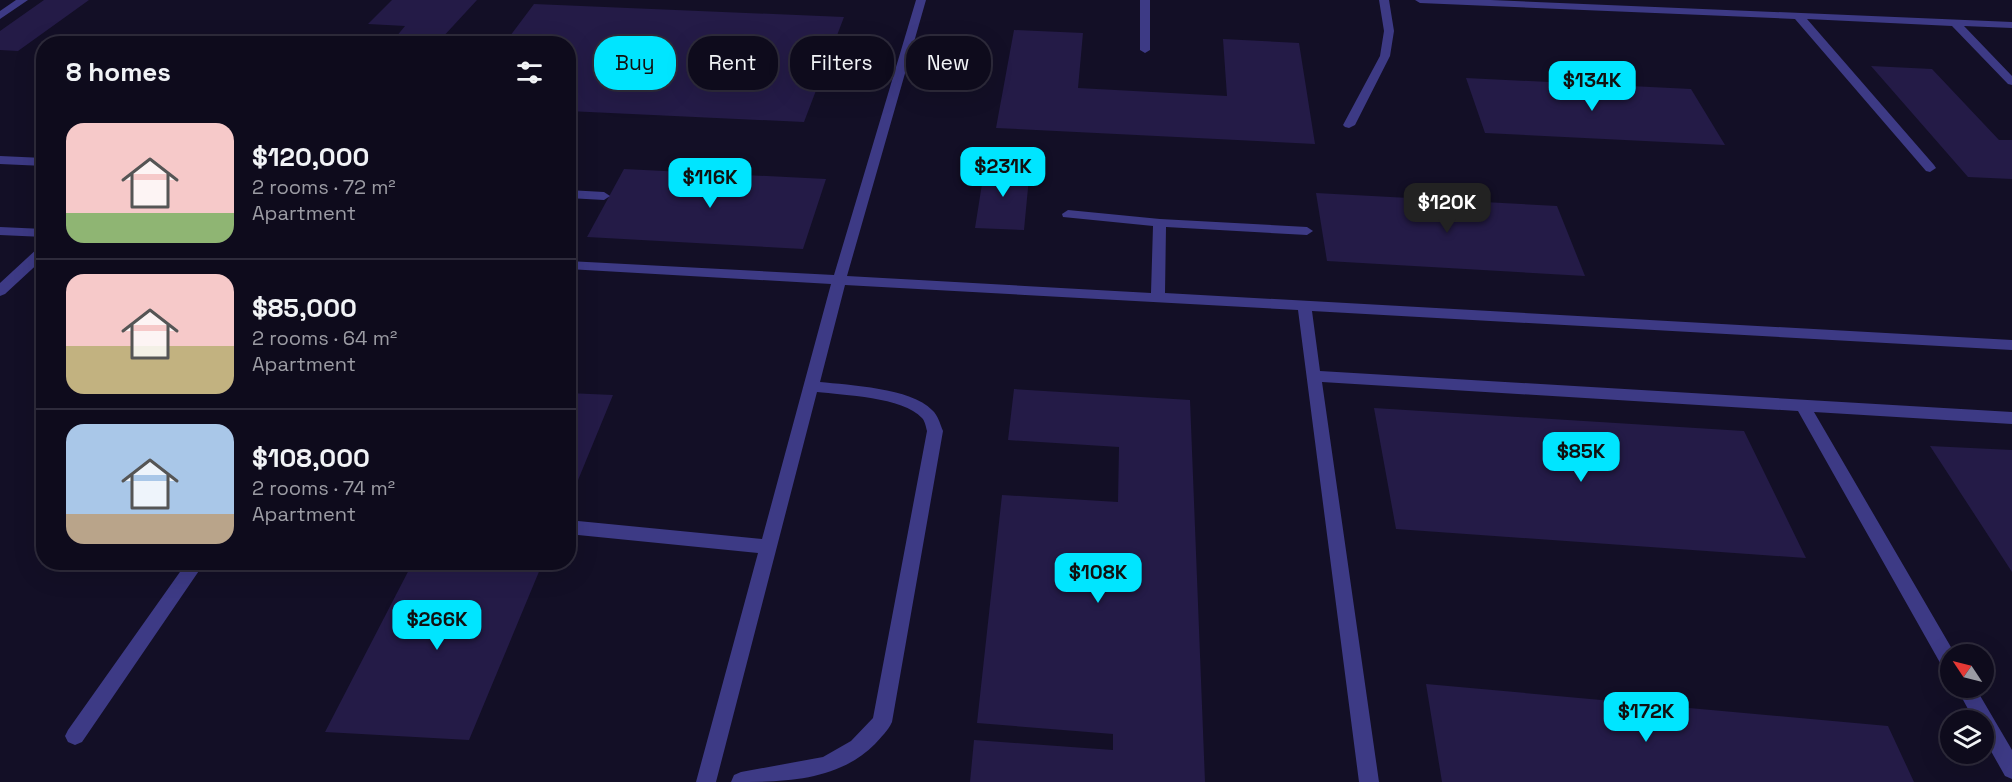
<!DOCTYPE html>
<html lang="en">
<head>
<meta charset="utf-8">
<style>
  body { margin:0; font-family:"Space Grotesk",sans-serif; background:#1c1929; color:#f1f3f6; height:100vh; display:flex; flex-direction:column; font-size:22px; white-space:nowrap }
  * { box-sizing:border-box; margin:0 }
  p { font-size:20px; color:#9b9ba3 }
  .icon { flex:none; width:33px; height:33px; fill:none; stroke:currentColor; stroke-width:2; stroke-linecap:round; stroke-linejoin:round }
  .map { position:relative; flex:1; overflow:hidden }
  .side { position:absolute; left:36px; top:36px; width:540px; height:534px; display:flex; flex-direction:column; background:#0e0b1c; border-radius:24px; box-shadow:0 6px 24px #0002,0 0 0 2px #2e2b3b }
  .side>* { flex:none }
  .top-card { position:absolute; left:594px; top:36px; width:570px; height:54px; display:flex; gap:12px }
  .needle { width:39px; rotate:305deg }
  .fabs { position:absolute; left:1940px; top:644px; display:grid; gap:12px }
  .fabs a { display:grid; place-items:center; width:54px; height:54px; border-radius:50%; background:#0e0b1c; box-shadow:0 6px 24px #0002,0 0 0 2px #2e2b3b; font-size:30px }
  .price { position:absolute; translate:-50% -51px; padding:0 14px; border-radius:12px; background:#00e5ff; color:#111; font-size:20px; line-height:39px; filter:drop-shadow(0 2px 3px #0008) }
  .price::after { content:''; position:absolute; left:50%; top:36px; width:18px; height:14px; margin-left:-9px; background:inherit; clip-path:polygon(0 0,100% 0,50% 100%) }
  .price.on { background:#222; color:#fff }
  ul { padding:0; list-style:none }
  li { display:flex; align-items:center; gap:18px; height:150px; padding:0 30px }
  li+li { border-top:2px solid #2e2b3b }
  li span { display:grid; place-items:center; flex:none; width:168px; height:120px; border-radius:18px; color:#555 }
  li>.icon { margin-inline-start:auto }
  span .icon { width:72px; height:72px; fill:#fffc; stroke-width:1 }
  li b { font-size:26px }
  h2 { display:flex; justify-content:space-between; align-items:center; height:72px; padding:0 30px; font-size:26px }
  .pill { padding:0 21px; border-radius:24px; background:#0e0b1c; box-shadow:0 6px 24px #0002,0 0 0 2px #2e2b3b; font-size:21px; line-height:54px }
  .pill.on { background:#00e5ff; color:#111 }
  .map>svg:first-child { display:block }
  .building { fill:#241b47 }
  .lines { fill:none; stroke-linecap:round; stroke-linejoin:round }
  .minor { fill:#3d3a85; fill-rule:evenodd }
</style>
</head>
<body>
<div class="map">
<svg width="2012" height="782" viewBox="0 0 2012 782">
  <rect width="100%" height="100%" fill="#130f26"/>
  <path class="building" d="M 44,0 L 89,0 L 18,51 L 0,50 L 0,31 Z
    M 392,0 L 477,0 L 441,39 L 396,37 L 405,26 L 368,24 Z
    M 534,4 L 844,17 L 804,122 L 568,111 L 568,44 L 504,44 Z
    M 1014,30 L 1083,33 L 1078,88 L 1227,96 L 1223,39 L 1299,43 L 1315,144 L 996,128 Z
    M 1871,66 L 1932,69 L 1999,140 L 2012,140 L 2012,179 L 1968,177 Z
    M 1466,78 L 1691,89 L 1725,145 L 1485,133 Z
    M 985,165 L 1030,167 L 1024,230 L 975,228 Z
    M 624,169 L 826,179 L 803,249 L 587,237 Z
    M 1316,193 L 1557,206 L 1585,276 L 1327,261 Z
    M 1014,389 L 1190,400 L 1205,782 L 970,782 L 974,740 L 1113,750 L 1113,734 L 977,723 L 1002,495 L 1118,502 L 1119,447 L 1008,440 Z
    M 568,393 L 613,395 L 569,502 L 568,502 Z
    M 1374,408 L 1744,431 L 1806,558 L 1396,529 Z
    M 1930,446 L 2012,450 L 2012,572 Z
    M 413,562 L 543,562 L 469,740 L 325,732 Z
    M 1426,684 L 1888,726 L 1914,782 L 1442,782 Z"/>
  <g class="lines">
    <path class="minor" d="M 16,0 L 28,0 L 0,19 L 0,11 Z
      M 916,0 L 926,0 L 847,276 L 1151,293 L 1153,226 L 1063,217 L 1062,214 L 1068,210 L 1160,219 L 1307,227 L 1313,231 L 1307,235 L 1166,227 L 1165,293 L 2012,340 L 2012,350 L 1312,311 L 1320,371 L 2012,412 L 2012,424 L 1814,412 L 1955,654 L 1950,654 L 1950,670 L 1943,668 L 1798,411 L 1322,382 L 1379,782 L 1359,782 L 1298,310 L 845,285 L 820,382 C 849,385 911,388 932,410 C 938,415 940,424 943,431 L 892,722 C 888,731 881,737 875,744 C 837,782 782,782 731,782 L 734,775 L 741,772 L 823,757 L 851,741 L 873,718 L 927,431 C 926,427 925,421 922,418 C 903,397 843,395 817,392 L 716,782 L 696,782 L 758,553 L 578,535 L 572,533 L 570,528 L 572,523 L 578,521 L 762,539 L 831,284 L 568,269 L 568,261 L 834,275 Z
      M 1140,0 L 1150,0 L 1150,50 L 1145,53 L 1140,50 Z
      M 1379,0 L 1389,0 L 1394,31 L 1390,56 L 1355,125 L 1349,128 L 1345,127 L 1343,125 L 1380,56 L 1384,31 Z
      M 1415,0 L 1491,0 L 2012,22 L 2012,28 L 1964,26 L 2012,76 L 2012,85 L 2008,84 L 1952,26 L 1807,19 L 1934,165 L 1936,168 L 1930,172 L 1926,171 L 1795,19 L 1420,3 Z
      M 0,156 L 44,158 L 44,166 L 0,164 Z
      M 568,190 L 604,192 L 610,196 L 604,200 L 568,198 Z
      M 0,227 L 44,229 L 44,237 L 0,235 Z
      M 44,246 L 44,258 L 5,294 L 0,296 L 0,283 L 39,247 Z
      M 187,562 L 205,562 L 82,742 L 75,745 L 68,742 L 65,736 L 68,730 Z
      M 1956,687 L 1975,687 L 2012,750 L 2012,779 L 2005,776 L 1983,737 L 1983,720 L 1974,720 Z"/>
  </g>
</svg>
<div class="fabs">
<a><svg class="needle" viewBox="-14 -14 28 28"><path d="M0-13l5 13h-10z" fill="#e53935"/><path d="M0 13l5-13h-10z" fill="#9b9ba3"/></svg></a>
<a><svg class="icon" aria-label="layers" viewBox="0 0 24 24"><path d="M12 4l9 5-9 5-9-5zM3 14l9 5 9-5"/></svg></a>
</div>
<b class="price" style="left:1592px;top:112px">$134K</b>
<b class="price" style="left:1003px;top:198px">$231K</b>
<b class="price" style="left:710px;top:209px">$116K</b>
<b class="price on" style="left:1447px;top:234px">$120K</b>
<b class="price" style="left:1581px;top:483px">$85K</b>
<b class="price" style="left:1098px;top:604px">$108K</b>
<b class="price" style="left:437px;top:651px">$266K</b>
<b class="price" style="left:1646px;top:743px">$172K</b>
<div class="top-card">
<a class="pill on">Buy</a>
<a class="pill">Rent</a>
<a class="pill">Filters</a>
<a class="pill">New</a>
</div>
<section class="side">
<h2>8 homes<svg class="icon" aria-label="filters" viewBox="0 0 24 24"><path d="M4 7h16M4 17h16"/><circle cx="9" cy="7" r="2"/><circle cx="15" cy="17" r="2"/></svg></h2>
<ul>
<li><span style="background:linear-gradient(#f6c9c9 75%,#8fb573 0)"><svg class="icon" aria-label="home" viewBox="0 0 24 24"><path d="M3 11l9-7 9 7M6 9v11h12V9"/></svg></span><div><b>$120,000</b><p>2 rooms · 72 m²</p><p>Apartment</p></div></li>
<li><span style="background:linear-gradient(#f6c9c9 60%,#c2b280 0)"><svg class="icon" aria-label="home" viewBox="0 0 24 24"><path d="M3 11l9-7 9 7M6 9v11h12V9"/></svg></span><div><b>$85,000</b><p>2 rooms · 64 m²</p><p>Apartment</p></div></li>
<li><span style="background:linear-gradient(#a9c7e8 75%,#b9a48a 0)"><svg class="icon" aria-label="home" viewBox="0 0 24 24"><path d="M3 11l9-7 9 7M6 9v11h12V9"/></svg></span><div><b>$108,000</b><p>2 rooms · 74 m²</p><p>Apartment</p></div></li>
</ul>
</section>
</div>
</body>
</html>
